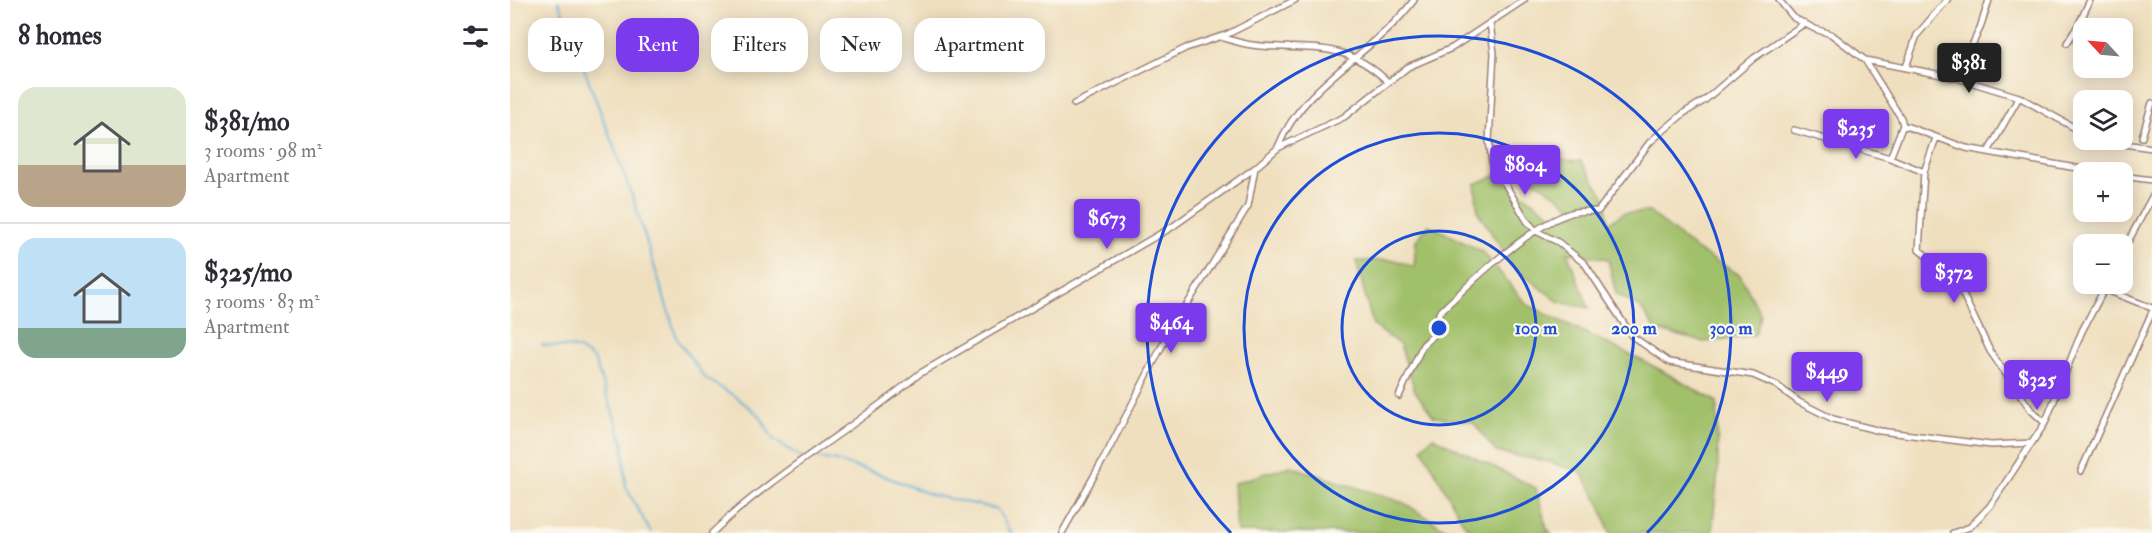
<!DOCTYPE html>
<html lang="en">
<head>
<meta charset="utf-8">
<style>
  body { margin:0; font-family:"IM FELL Double Pica",serif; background:#f7f7f7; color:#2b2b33; height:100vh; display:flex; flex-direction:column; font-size:22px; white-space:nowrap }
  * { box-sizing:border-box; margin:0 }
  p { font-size:20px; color:#7c7c81 }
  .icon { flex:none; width:33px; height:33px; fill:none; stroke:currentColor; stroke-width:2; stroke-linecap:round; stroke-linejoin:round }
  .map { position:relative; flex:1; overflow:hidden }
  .details { display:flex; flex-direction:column; background:#fff; width:510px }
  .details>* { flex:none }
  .guide { position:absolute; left:18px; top:18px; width:570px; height:54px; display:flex; gap:12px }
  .needle { width:39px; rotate:296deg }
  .controls { position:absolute; left:1563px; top:18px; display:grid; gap:12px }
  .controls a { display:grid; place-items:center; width:60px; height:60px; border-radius:12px; background:#fff; box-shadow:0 3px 15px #0003; font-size:30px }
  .price { position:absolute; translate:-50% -51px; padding:0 14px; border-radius:6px; background:#7c3aed; color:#fff; font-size:20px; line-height:39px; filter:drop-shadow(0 2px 3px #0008) }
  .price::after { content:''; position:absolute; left:50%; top:36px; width:18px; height:14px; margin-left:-9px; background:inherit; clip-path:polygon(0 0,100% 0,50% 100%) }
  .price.on { background:#222; color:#fff }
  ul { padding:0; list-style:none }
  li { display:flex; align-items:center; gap:18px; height:150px; padding:0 18px }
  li+li { border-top:2px solid #e1e1e2 }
  li span { display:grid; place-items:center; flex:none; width:168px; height:120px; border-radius:18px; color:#555 }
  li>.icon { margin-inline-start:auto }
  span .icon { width:72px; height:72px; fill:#fffc; stroke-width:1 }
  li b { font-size:26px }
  h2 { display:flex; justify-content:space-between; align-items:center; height:72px; padding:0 18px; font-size:26px }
  .chip { padding:0 21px; border-radius:18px; background:#fff; box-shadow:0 3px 15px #0003; font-size:21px; line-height:54px }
  .chip.on { background:#7c3aed; color:#fff }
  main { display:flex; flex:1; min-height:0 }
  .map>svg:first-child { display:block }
  .green { fill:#a0c069; stroke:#75704a; stroke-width:1.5 }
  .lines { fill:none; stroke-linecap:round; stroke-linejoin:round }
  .stream { stroke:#58aad3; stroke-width:2 }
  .street-casing { stroke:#9c7f74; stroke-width:8 }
  .street { stroke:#fff; stroke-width:5 }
  .ring { fill:none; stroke:#1d4ed8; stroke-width:3 }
  .centre { fill:#1d4ed8; stroke:#fbf7ec; stroke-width:3 }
  .ring-label { font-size:18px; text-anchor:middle; font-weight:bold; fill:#1d4ed8; stroke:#fbf7ec; stroke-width:4.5; stroke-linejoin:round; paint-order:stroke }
</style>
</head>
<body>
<main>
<section class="details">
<h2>8 homes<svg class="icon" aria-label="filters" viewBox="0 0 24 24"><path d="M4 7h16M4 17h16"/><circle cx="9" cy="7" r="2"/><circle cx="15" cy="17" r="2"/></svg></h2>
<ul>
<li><span style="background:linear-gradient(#dfe7d0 65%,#b9a48a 0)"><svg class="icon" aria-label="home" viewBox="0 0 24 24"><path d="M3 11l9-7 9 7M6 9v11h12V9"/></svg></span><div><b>$381/mo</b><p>3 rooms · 98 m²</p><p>Apartment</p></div></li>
<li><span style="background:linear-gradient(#bfe0f5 75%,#7fa58c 0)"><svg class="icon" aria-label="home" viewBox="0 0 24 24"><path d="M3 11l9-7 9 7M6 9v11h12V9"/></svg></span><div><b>$325/mo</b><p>3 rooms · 83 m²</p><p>Apartment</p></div></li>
</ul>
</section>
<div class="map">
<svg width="1642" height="533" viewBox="0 0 1642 533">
  <rect width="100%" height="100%" fill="#fbf7ec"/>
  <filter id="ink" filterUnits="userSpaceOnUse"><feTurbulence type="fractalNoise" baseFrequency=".0167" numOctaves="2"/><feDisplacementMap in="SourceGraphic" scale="12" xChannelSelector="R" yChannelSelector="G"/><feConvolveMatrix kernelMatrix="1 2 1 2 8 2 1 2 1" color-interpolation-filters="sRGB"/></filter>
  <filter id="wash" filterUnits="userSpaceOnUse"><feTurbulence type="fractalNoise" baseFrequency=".008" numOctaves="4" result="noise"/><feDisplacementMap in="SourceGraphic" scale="24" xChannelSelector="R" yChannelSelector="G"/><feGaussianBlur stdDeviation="1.35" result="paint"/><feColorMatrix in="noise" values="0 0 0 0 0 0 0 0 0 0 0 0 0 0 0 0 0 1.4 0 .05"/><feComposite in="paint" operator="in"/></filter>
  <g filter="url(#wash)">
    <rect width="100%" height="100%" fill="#efdfbe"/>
    <path class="green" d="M 993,156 L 1071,161 L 1094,196 L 1099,223 L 1114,213 L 1139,212 L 1187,250 L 1230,275 L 1251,315 L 1245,335 L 1194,342 L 1146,330 L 1130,307 L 1106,294 L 1098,259 L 1057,252 L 1079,308 L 1049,302 L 1003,267 L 968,212 L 965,184 L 987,175 L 1044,217 L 1066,213 C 1045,188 1015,181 993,156 Z
      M 919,225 L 973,252 L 1016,304 L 1147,368 L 1207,402 L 1208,470 L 1202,533 L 1100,533 L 1089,502 L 1071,472 L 1039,462 L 986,452 L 963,422 L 924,417 L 905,391 L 890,345 L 863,325 L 846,261 L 885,260 L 904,267 L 906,240 Z
      M 923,437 L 1026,488 L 1037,529 L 1041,533 L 964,533 L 954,524 L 912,448 Z
      M 780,466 L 894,503 L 942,533 L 727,532 L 724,483 Z"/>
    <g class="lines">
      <path class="stream" d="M 48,0 L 122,195 L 167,339 L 195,378 L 225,396 L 250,416 L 263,439 L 289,456 L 295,457
        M 32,345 L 67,348 L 84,359 L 113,442 L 116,487 L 141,533
        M 300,457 L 322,460 L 369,474 L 422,495 L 487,509 L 501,533"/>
    </g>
  </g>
  <g filter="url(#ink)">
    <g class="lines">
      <g class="street-casing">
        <path id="street" d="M 1269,0 L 1284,18 L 1305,29 L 1321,34 L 1355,60 L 1391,118 L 1393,125 L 1380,158
          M 1479,0 L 1470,28 L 1447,78 L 1509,97 L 1574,133
          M 980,23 L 984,53 L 979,141 L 982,162 L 1017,221 L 1026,231 L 1048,242 L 1075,264 L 1122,336 L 1159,362 L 1243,375 L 1266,385 L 1289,402 L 1323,419 L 1370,431 L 1481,445 L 1522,443
          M 711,37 C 721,40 732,44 742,45 C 797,52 832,37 878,82
          M 1557,43 L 1569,24 L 1580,0
          M 1355,60 L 1447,78
          M 1396,67 L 1407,35 L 1437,0
          M 564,104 L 676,48 L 718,34 L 785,0
          M 1393,125 L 1456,148 L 1588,172
          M 1284,130 L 1380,158 L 1414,172
          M 1632,137 L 1642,103
          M 1426,138 L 1414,172 L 1409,250 L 1445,278 L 1480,351 L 1521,410 L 1535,423
          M 1587,140 L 1642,148
          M 768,147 C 793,83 864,54 904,0
          M 1478,152 L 1509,97
          M 1612,176 L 1642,180
          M 1612,253 L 1642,197
          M 1594,289 L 1642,308
          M 889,396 L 913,345 L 929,330 L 929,313 C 960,283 1020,225 1061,213 C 1069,210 1080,212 1088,211 L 1140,142 L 1174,113 L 1195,100 L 1244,58 L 1295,23
          M 1571,471 L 1642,312
          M 202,533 C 265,472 342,430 409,374 L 662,227 L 745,168 L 768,148 L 834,117 L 898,67 L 942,48 L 1014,0
          M 552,533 L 598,451 L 654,342 L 738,206 L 745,168
          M 1443,533 L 1460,527 L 1480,506 L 1535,423 L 1572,331 L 1597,284"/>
      </g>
      <use href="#street" class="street"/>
    </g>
  </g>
  <g class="ring">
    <circle cx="929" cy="328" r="97"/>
    <circle cx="929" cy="328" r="195"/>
    <path d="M721 533A292 292 0 1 1 1137 533"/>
  </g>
  <circle cx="929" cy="328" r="9" class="centre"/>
  <g class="ring-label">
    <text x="1026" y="334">100 m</text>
    <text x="1124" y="334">200 m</text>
    <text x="1221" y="334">300 m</text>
  </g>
</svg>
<div class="controls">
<a><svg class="needle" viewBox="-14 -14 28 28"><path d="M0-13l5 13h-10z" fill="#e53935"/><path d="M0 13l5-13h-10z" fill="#7c7c81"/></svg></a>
<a><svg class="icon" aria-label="layers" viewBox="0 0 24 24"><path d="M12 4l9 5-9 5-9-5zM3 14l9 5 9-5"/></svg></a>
<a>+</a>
<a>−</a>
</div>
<b class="price on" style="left:1459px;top:94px">$381</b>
<b class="price" style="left:1346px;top:160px">$235</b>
<b class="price" style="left:1015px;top:196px">$804</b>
<b class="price" style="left:597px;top:250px">$673</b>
<b class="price" style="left:1444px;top:304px">$372</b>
<b class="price" style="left:661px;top:354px">$464</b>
<b class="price" style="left:1317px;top:403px">$449</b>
<b class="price" style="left:1527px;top:411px">$325</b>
<div class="guide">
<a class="chip">Buy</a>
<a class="chip on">Rent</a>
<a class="chip">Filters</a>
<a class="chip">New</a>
<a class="chip">Apartment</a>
</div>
</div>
</main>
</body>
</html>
